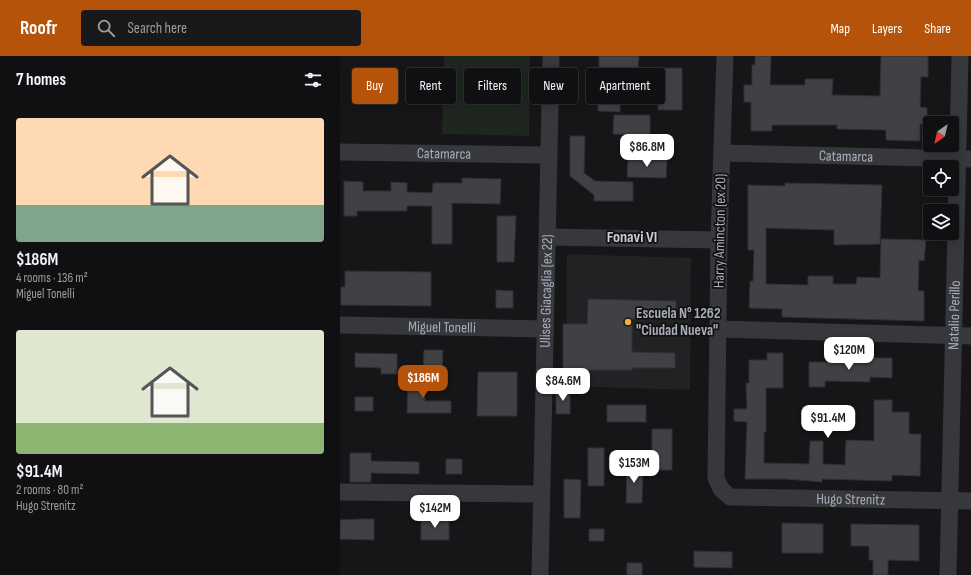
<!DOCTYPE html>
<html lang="en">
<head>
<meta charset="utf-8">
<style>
  body { margin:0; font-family:"Sofia Sans Condensed",sans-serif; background:#19191b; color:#f1f3f6; height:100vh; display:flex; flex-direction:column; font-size:15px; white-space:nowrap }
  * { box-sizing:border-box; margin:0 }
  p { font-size:13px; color:#9c9d9f }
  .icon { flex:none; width:22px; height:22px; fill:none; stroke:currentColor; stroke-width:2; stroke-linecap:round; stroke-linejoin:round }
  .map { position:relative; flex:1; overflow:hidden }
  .panel { display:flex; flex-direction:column; background:#101012; width:340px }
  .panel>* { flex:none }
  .hud { position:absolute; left:12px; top:12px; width:380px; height:36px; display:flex; gap:8px }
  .needle { width:26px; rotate:214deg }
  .fabs { position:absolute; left:583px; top:60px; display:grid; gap:8px }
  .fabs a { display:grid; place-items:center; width:36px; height:36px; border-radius:4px; background:#101012; box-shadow:0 2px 10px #0003,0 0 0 1px #303032; font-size:20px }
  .price { position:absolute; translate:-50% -34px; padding:0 9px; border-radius:8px; background:#fff; color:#222; font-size:13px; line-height:26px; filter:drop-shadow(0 1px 2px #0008) }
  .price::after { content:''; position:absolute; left:50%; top:24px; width:12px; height:9px; margin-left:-6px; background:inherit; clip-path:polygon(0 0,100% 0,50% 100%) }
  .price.on { background:#b45309; color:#fff }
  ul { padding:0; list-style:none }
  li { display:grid; align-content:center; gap:8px; height:212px; padding:0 16px }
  li span { display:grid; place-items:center; height:124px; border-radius:4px; color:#555 }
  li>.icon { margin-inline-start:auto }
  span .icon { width:72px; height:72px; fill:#fffc; stroke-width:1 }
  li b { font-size:17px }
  h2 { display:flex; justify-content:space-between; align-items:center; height:48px; padding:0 16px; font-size:17px }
  .tag { padding:0 14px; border-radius:4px; background:#101012; box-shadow:0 2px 10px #0003,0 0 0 1px #303032; font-size:14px; line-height:36px }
  .tag.on { background:#b45309; color:#fff }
  header { display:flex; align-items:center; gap:24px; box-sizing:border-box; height:56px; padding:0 20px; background:#b45309; color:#fff }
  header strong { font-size:19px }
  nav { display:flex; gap:22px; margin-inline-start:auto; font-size:14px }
  .search { width:280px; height:36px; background:#19191b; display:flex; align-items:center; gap:10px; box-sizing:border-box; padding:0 14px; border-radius:4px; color:#9c9d9f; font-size:15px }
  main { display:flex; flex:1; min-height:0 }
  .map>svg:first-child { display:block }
  .built { fill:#222225 }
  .green { fill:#1e261f }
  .building { fill:#404145; stroke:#303034 }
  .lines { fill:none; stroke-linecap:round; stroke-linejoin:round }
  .minor { stroke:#37383d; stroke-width:17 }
  .poi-dot { fill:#f2b134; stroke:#111113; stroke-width:1.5 }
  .labels { text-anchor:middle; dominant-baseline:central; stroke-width:3.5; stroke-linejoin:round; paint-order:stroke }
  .street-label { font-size:15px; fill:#a8adb8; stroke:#111113 }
  .poi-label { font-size:15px; font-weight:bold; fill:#a8adb8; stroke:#111113; text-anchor:start }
  .neighbourhood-label { font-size:16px; font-weight:bold; fill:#c9ccd4; stroke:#111113 }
</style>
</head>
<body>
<header>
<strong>Roofr</strong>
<div class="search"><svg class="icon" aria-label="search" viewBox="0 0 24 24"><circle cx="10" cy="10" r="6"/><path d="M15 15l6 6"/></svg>Search here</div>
<nav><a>Map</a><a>Layers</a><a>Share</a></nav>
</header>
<main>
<section class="panel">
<h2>7 homes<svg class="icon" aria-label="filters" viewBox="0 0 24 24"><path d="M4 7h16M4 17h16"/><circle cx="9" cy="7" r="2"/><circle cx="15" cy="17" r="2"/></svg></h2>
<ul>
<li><span style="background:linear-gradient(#ffd9b3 70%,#7fa58c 0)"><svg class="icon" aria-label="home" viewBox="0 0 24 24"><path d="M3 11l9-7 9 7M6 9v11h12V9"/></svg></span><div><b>$186M</b><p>4 rooms · 136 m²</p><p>Miguel Tonelli</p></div></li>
<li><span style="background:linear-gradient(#dfe7d0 75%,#8fb573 0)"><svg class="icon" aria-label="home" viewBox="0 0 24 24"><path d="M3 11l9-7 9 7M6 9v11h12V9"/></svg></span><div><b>$91.4M</b><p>2 rooms · 80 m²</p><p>Hugo Strenitz</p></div></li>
</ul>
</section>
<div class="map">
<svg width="631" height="519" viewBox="0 0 631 519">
  <rect width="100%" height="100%" fill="#161618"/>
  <path class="built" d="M 227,198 L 351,202 L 350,334 L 226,330 Z"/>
  <path class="green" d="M 104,0 L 190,0 L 189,80 L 102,78 Z"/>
  <path class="building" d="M 259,0 L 299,0 L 298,14 L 259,13 Z
    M 415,0 L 431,0 L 430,29 L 465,29 L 465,23 L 493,23 L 492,39 L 540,40 L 541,0 L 588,0 L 588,21 L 581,21 L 580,51 L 587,52 L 587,69 L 580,68 L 580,85 L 546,84 L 546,74 L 497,73 L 497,69 L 432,69 L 432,75 L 411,75 L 411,46 L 404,46 L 404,29 L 412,29 L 412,9 L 415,9 Z
    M 319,12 L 342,12 L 342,54 L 318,54 Z
    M 258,39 L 280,39 L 280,56 L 258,55 Z
    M 274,59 L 310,59 L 310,79 L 273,78 Z
    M 230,80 L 245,80 L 244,117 L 255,125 L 293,126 L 293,145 L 254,145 L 254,139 L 230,120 Z
    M 288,103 L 327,104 L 326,122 L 287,121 Z
    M 122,122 L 161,123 L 160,148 L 112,147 L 112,188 L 92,188 L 92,150 L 67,150 L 67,155 L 17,155 L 17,160 L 4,160 L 4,125 L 23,126 L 23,135 L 51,135 L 51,126 L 67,127 L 67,136 L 92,137 L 93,127 L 122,127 Z
    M 445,127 L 542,129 L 540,188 L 494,189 L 494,174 L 426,172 L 426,228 L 468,229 L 468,220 L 493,220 L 493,228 L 516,228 L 517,221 L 540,222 L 541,183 L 586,184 L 584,205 L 579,204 L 578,235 L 584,235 L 584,265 L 442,261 L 442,253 L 409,252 L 410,225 L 413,225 L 414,194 L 408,194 L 408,129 L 445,130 Z
    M 157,160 L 176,160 L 174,206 L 157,206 Z
    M 5,215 L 91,216 L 91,250 L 1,249 L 1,231 L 5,231 Z
    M 156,234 L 173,235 L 173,252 L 156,252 Z
    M 248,243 L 336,245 L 336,262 L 292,263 L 292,296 L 335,297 L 335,312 L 292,312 L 292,314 L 223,314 L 223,268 L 247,268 Z
    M 84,294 L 103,294 L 102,316 L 83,315 Z
    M 15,297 L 57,298 L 57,318 L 41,318 L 41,312 L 15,311 Z
    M 427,297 L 443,297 L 443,332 L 426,332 L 426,376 L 424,376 L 424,407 L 469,408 L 470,385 L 483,385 L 483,408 L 505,409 L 506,384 L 534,385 L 534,344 L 552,344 L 552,356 L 569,356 L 569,378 L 581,378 L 580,420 L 552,419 L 552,425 L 482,423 L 482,426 L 446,423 L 405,423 L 407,366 L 394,365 L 394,353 L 407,353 L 406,327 L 409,327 L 409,304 L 427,304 Z
    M 497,302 L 552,302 L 552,322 L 530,321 L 530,326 L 485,325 L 485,331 L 469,331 L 469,306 L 497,306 Z
    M 138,316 L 177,316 L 177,360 L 137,360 Z
    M 68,320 L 85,321 L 85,345 L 111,345 L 111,357 L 67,357 Z
    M 216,334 L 230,334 L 230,358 L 216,358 Z
    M 15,341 L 33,341 L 33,355 L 15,355 Z
    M 267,349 L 306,349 L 306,366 L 267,366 Z
    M 312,373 L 332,373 L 332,414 L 312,414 Z
    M 248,392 L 264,392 L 264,430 L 248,430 Z
    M 10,397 L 31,397 L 31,405 L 79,406 L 79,418 L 31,417 L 31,426 L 10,426 Z
    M 106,403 L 122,403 L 122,418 L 106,418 Z
    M 287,408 L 303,408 L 302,447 L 286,447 Z
    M 224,423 L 241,424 L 240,462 L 224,462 Z
    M 81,462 L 109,462 L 109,484 L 81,484 Z
    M 21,463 L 34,463 L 34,484 L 0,483 L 0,464 Z
    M 442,467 L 483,468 L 483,497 L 442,497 Z
    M 511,468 L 579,469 L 579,505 L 548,504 L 548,519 L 533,519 L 533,504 L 529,504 L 529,490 L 511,490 Z
    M 249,473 L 264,473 L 264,485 L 249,485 Z
    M 354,495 L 392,496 L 392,512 L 354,511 Z
    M 287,507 L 302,507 L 302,519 L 287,519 Z"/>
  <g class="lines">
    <g class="minor">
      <path id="s1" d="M 385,0 L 379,184 L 376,422 L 381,433 L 390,441 L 631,445"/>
      <path id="s2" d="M 0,96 L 209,99"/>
      <path id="s3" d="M 382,97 L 631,103"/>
      <path d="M 207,181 L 379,184"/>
      <path id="s4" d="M 0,269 L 205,273"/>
      <path d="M 378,273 L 631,280"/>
      <path d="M 0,436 L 201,438"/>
      <path id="s5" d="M 200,519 L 211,0"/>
      <path id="s6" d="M 608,519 L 620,0"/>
    </g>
  </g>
  <circle class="poi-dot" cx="288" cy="266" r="4"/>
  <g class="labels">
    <g class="street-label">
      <text stroke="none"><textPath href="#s2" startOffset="104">Catamarca</textPath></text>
      <text stroke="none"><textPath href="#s3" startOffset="124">Catamarca</textPath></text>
      <text transform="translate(380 175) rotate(-89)">Harry Amincton (ex 20)</text>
      <text stroke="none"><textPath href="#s5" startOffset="284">Ulises Giacaglia (ex 22)</textPath></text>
      <text stroke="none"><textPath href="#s6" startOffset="260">Natalio Perillo</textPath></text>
      <text stroke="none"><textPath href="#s4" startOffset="102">Miguel Tonelli</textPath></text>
      <text stroke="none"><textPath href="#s1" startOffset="567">Hugo Strenitz</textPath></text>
    </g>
    <g class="poi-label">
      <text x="296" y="257">Escuela N° 1262<tspan x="296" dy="17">"Ciudad Nueva"</tspan></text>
    </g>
    <g class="neighbourhood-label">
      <text x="292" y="181">Fonavi VI</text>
    </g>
  </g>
</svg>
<div class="fabs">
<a><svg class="needle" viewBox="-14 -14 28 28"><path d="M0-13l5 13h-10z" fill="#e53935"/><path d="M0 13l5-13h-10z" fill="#9c9d9f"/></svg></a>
<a><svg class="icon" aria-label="locate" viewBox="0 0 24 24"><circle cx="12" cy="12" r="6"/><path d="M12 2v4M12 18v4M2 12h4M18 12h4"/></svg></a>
<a><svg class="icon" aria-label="layers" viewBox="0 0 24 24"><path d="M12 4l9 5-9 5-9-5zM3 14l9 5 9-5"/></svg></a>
</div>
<b class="price" style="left:307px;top:112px">$86.8M</b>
<b class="price" style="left:509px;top:315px">$120M</b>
<b class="price on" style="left:83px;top:343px">$186M</b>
<b class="price" style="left:223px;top:346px">$84.6M</b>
<b class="price" style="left:488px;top:383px">$91.4M</b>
<b class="price" style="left:294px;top:428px">$153M</b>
<b class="price" style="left:95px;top:473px">$142M</b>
<div class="hud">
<a class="tag on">Buy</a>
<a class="tag">Rent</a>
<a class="tag">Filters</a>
<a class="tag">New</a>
<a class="tag">Apartment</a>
</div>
</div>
</main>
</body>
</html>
